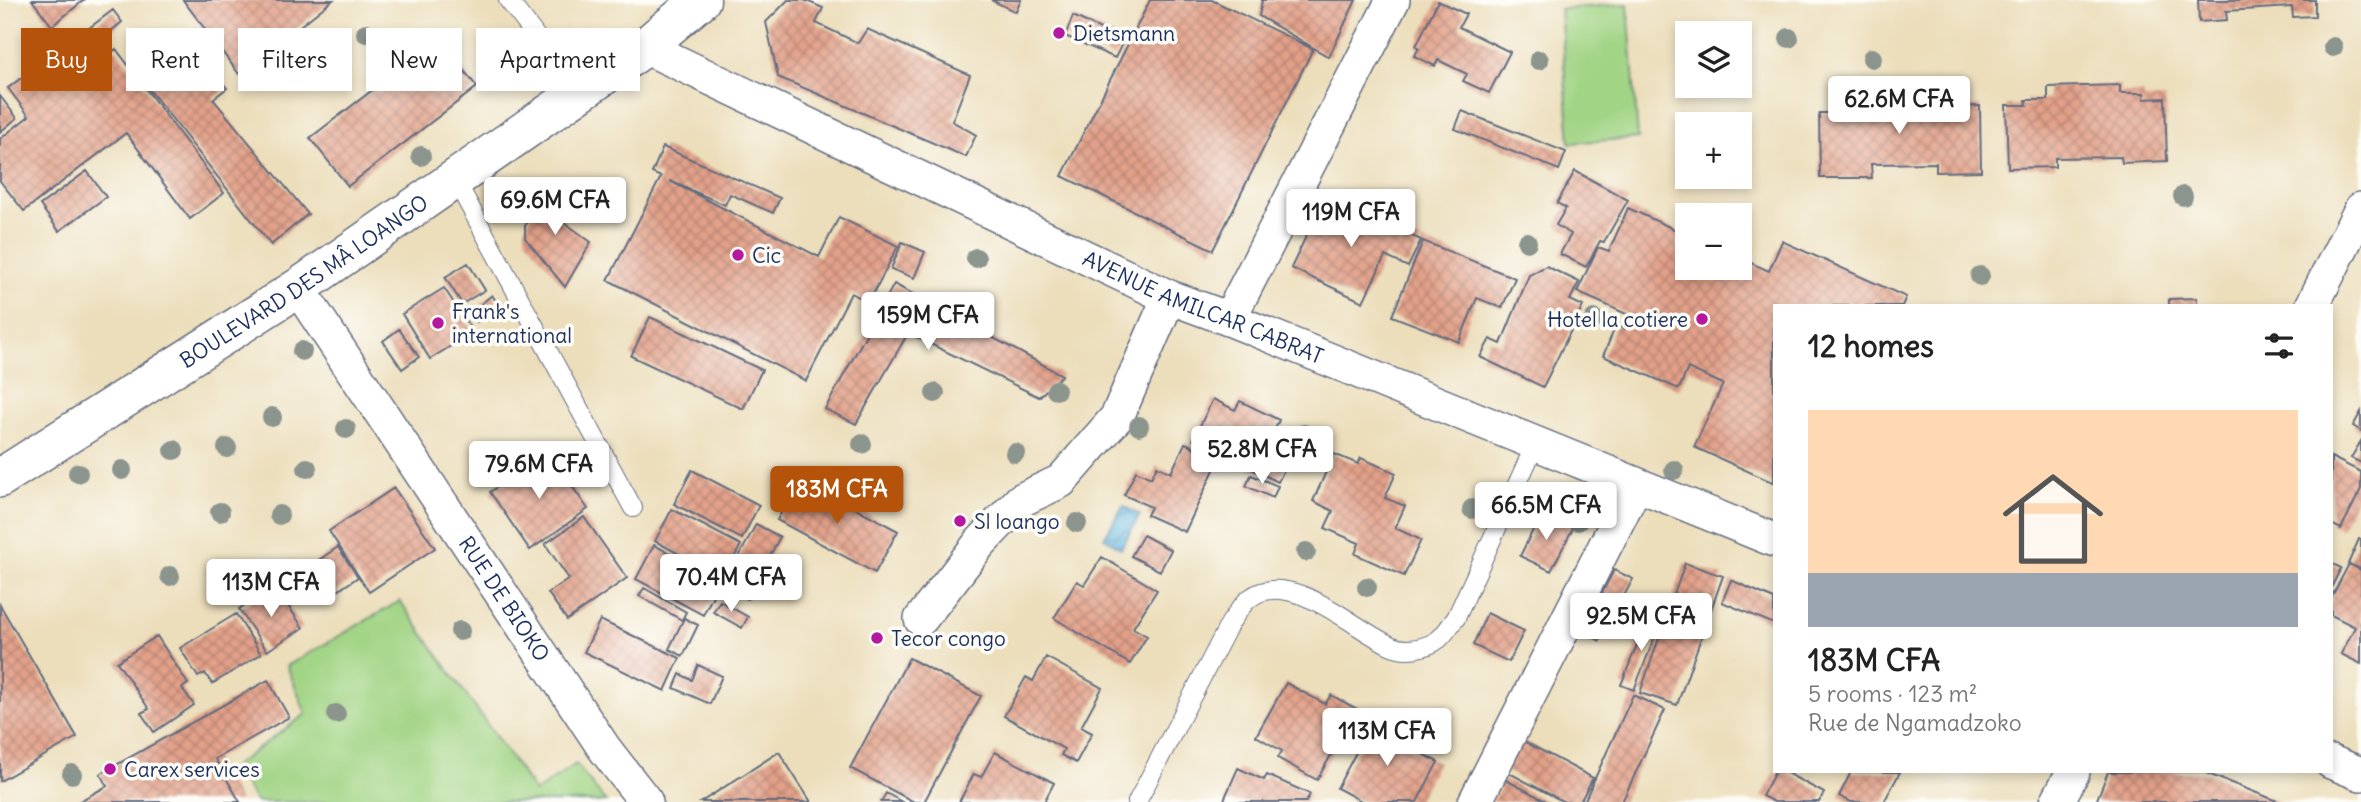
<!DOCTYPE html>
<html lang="en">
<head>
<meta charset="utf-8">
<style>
  body { margin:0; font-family:Delius,sans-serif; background:#f2f2f2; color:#222; height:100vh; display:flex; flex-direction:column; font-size:26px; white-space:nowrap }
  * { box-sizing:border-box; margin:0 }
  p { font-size:23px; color:#767676 }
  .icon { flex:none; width:38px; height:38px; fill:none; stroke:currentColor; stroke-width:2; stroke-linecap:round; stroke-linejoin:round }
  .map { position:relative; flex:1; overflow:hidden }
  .panel { position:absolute; left:1773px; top:304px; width:560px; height:469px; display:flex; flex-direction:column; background:#fff; border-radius:0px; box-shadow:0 4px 10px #0003 }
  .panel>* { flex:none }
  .guide { position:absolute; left:21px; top:28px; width:665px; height:63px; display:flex; gap:14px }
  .buttons { position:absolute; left:1675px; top:21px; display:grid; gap:14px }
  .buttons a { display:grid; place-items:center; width:77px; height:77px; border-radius:0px; background:#fff; box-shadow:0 4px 10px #0003; font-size:35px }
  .price { position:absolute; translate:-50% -60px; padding:0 16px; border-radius:7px; background:#fff; color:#222; font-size:23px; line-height:46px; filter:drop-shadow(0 2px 4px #0008) }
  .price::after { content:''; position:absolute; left:50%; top:42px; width:21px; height:16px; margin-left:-10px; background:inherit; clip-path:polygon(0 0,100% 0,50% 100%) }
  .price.on { background:#b45309; color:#fff }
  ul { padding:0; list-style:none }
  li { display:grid; align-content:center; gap:14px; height:371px; padding:0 35px }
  li span { display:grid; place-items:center; height:217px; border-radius:0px; color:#555 }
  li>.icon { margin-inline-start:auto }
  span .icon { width:126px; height:126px; fill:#fffc; stroke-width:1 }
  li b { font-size:30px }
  h2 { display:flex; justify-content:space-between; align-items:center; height:84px; padding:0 35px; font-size:30px }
  .tag { padding:0 24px; border-radius:0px; background:#fff; box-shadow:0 4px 10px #0003; font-size:24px; line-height:63px }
  .tag.on { background:#b45309; color:#fff }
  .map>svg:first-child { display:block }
  .green { fill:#a1d484; stroke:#5e8271; stroke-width:2 }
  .water { fill:url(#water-waves); stroke:#3e729e; stroke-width:2 }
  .building { fill:url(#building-cross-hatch) }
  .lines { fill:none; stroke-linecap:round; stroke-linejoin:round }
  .service-casing { stroke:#646c7f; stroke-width:20 }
  .minor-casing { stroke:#646c7f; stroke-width:36 }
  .tertiary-casing { stroke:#646c7f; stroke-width:41 }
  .service { stroke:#fff; stroke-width:18 }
  .minor { stroke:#fff; stroke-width:33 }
  .tertiary { stroke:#fff; stroke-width:38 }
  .tree { fill:#8b948d }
  .poi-dot { fill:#b5179e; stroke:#fdfcf7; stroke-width:2.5 }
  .labels { text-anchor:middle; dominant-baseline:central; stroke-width:7; stroke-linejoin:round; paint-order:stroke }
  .poi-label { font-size:21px; fill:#1b2f5e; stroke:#fdfcf7; text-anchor:start }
  .street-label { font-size:21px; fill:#1b2f5e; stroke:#fdfcf7 }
</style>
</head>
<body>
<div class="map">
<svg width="2361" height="802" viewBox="0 0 2361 802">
  <defs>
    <pattern id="water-waves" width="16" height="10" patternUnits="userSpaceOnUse" patternTransform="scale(1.75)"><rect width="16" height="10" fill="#60b5dd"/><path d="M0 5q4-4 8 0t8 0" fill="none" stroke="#4e94b6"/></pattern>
    <pattern id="building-cross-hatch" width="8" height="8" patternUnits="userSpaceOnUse" patternTransform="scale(1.75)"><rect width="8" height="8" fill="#e3a189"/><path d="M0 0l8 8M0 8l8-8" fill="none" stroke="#b78473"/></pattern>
  </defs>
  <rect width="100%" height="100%" fill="#fdfcf7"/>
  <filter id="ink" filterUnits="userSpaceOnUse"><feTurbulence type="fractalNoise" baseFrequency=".0143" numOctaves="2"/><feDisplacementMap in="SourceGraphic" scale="14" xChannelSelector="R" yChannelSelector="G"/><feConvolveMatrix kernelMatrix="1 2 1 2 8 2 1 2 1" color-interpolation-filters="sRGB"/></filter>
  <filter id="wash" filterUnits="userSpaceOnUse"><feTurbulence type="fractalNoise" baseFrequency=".00686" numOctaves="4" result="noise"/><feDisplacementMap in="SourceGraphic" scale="28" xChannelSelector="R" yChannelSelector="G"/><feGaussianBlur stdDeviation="1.57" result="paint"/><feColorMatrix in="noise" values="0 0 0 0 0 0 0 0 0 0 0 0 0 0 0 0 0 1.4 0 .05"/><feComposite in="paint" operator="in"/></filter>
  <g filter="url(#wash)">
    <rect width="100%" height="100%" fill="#ecdebb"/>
    <path class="green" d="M 1628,4 L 1638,138 L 1570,143 L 1560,9 Z
      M 400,601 L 535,792 L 576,764 L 606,802 L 256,802 L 234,766 L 306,714 L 287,666 Z"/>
    <path class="water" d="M 1123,506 L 1140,515 L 1121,548 L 1104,538 Z"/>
    <g id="blocks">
      <path class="building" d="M 32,0 L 84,0 L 52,26 Z
        M 183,0 L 333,0 L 239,74 Z
        M 788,0 L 804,0 L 823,8 L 816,23 L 858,43 L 867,29 L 970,75 L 952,121 L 976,135 L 966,157 L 778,77 L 766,22 Z
        M 991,0 L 1021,0 L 1016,12 Z
        M 1150,0 L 1212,0 L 1313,49 L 1213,250 L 1062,176 Z
        M 1262,0 L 1356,0 L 1329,57 L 1259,16 Z
        M 2198,0 L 2315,0 L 2315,16 L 2293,17 L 2292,7 L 2226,11 L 2227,20 L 2199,22 Z
        M 1438,1 L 1466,14 L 1459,27 L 1510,52 L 1489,93 L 1463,81 L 1467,74 L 1438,60 L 1435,66 L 1414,56 L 1419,48 L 1416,46 Z
        M 113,10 L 122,22 L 99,41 L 88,29 Z
        M 1073,16 L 1124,40 L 1115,58 L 1065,36 Z
        M 439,39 L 477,87 L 348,186 L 310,138 Z
        M 188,40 L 227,88 L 213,99 L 308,214 L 271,245 L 141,79 Z
        M 66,44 L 88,71 L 116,49 L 224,193 L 190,219 L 126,133 L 24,211 L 0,181 L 0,139 L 29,116 L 8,88 Z
        M 2120,85 L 2120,93 L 2144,93 L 2144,99 L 2165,98 L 2167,161 L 2122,163 L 2121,157 L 2055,158 L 2055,167 L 2008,168 L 2006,105 L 2027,105 L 2026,100 L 2048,100 L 2048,87 Z
        M 1936,92 L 1936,107 L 1980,106 L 1981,171 L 1936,172 L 1936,163 L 1871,164 L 1872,178 L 1820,178 L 1819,113 L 1859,113 L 1859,94 Z
        M 0,96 L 17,118 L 0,132 Z
        M 1462,111 L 1566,152 L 1559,170 L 1455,129 Z
        M 663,147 L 780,198 L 773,213 L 730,194 L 725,205 L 670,181 L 819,257 L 839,217 L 898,246 L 869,302 L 851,293 L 806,381 L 608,280 L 661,177 L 652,173 Z
        M 87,171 L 106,197 L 59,231 L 40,205 Z
        M 1575,171 L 1628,200 L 1604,242 L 1600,241 L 1586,267 L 1560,254 L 1571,234 L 1556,225 L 1566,208 L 1557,203 Z
        M 548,188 L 570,205 L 557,217 L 591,242 L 565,287 L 525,238 L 525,226 L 540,203 L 537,197 Z
        M 1325,196 L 1421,240 L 1408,267 L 1385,256 L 1363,302 L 1291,268 Z
        M 1628,208 L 1687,235 L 1687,268 L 1740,268 L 1740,258 L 1769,271 L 1782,241 L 1906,297 L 1902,306 L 1774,306 L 1774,483 L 1694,447 L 1723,384 L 1688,368 L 1679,389 L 1603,356 L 1616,325 L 1625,329 L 1631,316 L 1577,292 L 1598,247 L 1609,251 Z
        M 1423,241 L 1515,278 L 1502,308 L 1477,298 L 1459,342 L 1392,316 Z
        M 902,242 L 925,252 L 914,278 L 891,269 Z
        M 468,263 L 485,290 L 462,304 L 445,277 Z
        M 1546,266 L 1579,282 L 1570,300 L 1583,306 L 1543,387 L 1480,357 L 1490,339 L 1501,344 L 1529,275 Z
        M 894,284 L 1062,375 L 1039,397 L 908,333 L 856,424 L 825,409 Z
        M 444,288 L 473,332 L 430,359 L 402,314 Z
        M 492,295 L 498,304 L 477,322 L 470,313 Z
        M 2197,298 L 2197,306 L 2169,306 L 2169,299 Z
        M 650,317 L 762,370 L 743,409 L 631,356 Z
        M 399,329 L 419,357 L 402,369 L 383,341 Z
        M 1213,399 L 1235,410 L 1240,401 L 1279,420 L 1275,429 L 1299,440 L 1278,482 L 1193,440 Z
        M 2361,412 L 2361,431 L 2353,426 Z
        M 2361,441 L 2361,463 L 2351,458 Z
        M 1185,443 L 1219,459 L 1185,532 L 1147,515 L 1151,507 L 1124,495 L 1136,471 L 1151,478 L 1157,466 L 1171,473 Z
        M 548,452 L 588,509 L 530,550 L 490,492 Z
        M 1334,454 L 1358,464 L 1361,458 L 1396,473 L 1385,498 L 1405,506 L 1395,528 L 1421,540 L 1404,576 L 1355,554 L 1359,543 L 1325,528 L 1333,511 L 1313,501 Z
        M 2331,457 L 2361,472 L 2361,489 L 2341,529 L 2331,524 Z
        M 692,470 L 759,505 L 742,539 L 674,504 Z
        M 1251,475 L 1278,486 L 1273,498 L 1246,486 Z
        M 800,478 L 898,531 L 875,573 L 777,520 Z
        M 394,488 L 435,548 L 369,592 L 329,531 Z
        M 672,509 L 741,545 L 723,578 L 655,541 Z
        M 1542,512 L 1573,528 L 1551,571 L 1520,556 Z
        M 584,517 L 627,578 L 567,620 L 548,593 L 569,579 L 545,544 Z
        M 756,524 L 780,537 L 747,599 L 723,587 Z
        M 1143,535 L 1171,550 L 1160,571 L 1131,556 Z
        M 2359,539 L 2361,539 L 2361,569 L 2348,564 Z
        M 654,545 L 721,580 L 703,615 L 636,579 Z
        M 338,547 L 358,577 L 336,592 L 316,562 Z
        M 1102,557 L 1157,590 L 1133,628 L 1147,636 L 1130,664 L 1054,618 L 1077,581 L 1084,585 Z
        M 1685,563 L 1723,576 L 1677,705 L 1640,693 Z
        M 2331,563 L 2341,568 L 2331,588 Z
        M 2349,564 L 2361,570 L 2361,664 L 2341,654 L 2355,627 L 2331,615 L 2331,598 Z
        M 1614,570 L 1633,579 L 1600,641 L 1582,631 Z
        M 1731,580 L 1774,599 L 1774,624 L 1722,602 Z
        M 275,586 L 303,628 L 267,651 L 239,609 Z
        M 644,588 L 686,612 L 682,620 L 639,596 Z
        M 720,601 L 748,617 L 742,628 L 713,612 Z
        M 0,605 L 77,737 L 0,781 Z
        M 1487,613 L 1524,631 L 1509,662 L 1473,645 Z
        M 236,614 L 261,654 L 212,684 L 205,673 L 198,677 L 180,648 Z
        M 1649,615 L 1661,621 L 1634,690 L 1621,685 Z
        M 684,618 L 698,625 L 683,656 L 669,649 Z
        M 600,620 L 680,658 L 665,691 L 584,652 Z
        M 157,636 L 188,684 L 182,688 L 194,705 L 154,732 L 141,713 L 149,709 L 117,662 Z
        M 1046,657 L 1102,688 L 1081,727 L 1092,733 L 1076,763 L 1061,755 L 1064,749 L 1004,716 L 1026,677 L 1033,681 Z
        M 909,658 L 981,696 L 924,802 L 914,802 L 850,768 Z
        M 698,665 L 722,676 L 710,704 L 674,688 L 680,674 L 692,680 Z
        M 268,680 L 289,717 L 215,759 L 240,802 L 78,802 L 107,786 L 100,774 Z
        M 1286,683 L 1325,704 L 1331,695 L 1357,709 L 1317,780 L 1278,758 L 1282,751 L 1256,736 Z
        M 1633,695 L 1665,710 L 1622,802 L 1584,802 Z
        M 1375,717 L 1405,732 L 1399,742 L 1438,762 L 1417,802 L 1363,802 L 1337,788 Z
        M 1518,738 L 1593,778 L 1580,802 L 1564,802 L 1502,769 Z
        M 779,752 L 811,802 L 701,802 Z
        M 995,752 L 1054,783 L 1044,802 L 959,802 L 974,774 L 981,777 Z
        M 1238,768 L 1264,780 L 1267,775 L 1310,794 L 1306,802 L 1223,802 Z
        M 1775,772 L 1785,772 L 1824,793 L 1819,802 L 1774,802 L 1762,796 Z
        M 1847,772 L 1900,772 L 1884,802 L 1851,802 L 1839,796 L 1850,774 Z
        M 2108,772 L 2203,772 L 2280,802 L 2096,802 Z
        M 1504,779 L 1548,802 L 1492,802 Z
        M 886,793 L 902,802 L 881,802 Z"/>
    </g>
  </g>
  <g filter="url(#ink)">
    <use href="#blocks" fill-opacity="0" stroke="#646c7f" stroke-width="2"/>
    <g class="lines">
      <g class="service-casing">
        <path id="service" d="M 508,0 L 580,93
          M 455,179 L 633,508
          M 1137,802 L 1230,623 C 1236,615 1242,604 1250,598 C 1290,567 1356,631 1392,646 C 1406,652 1428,648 1439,639 C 1445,634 1451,624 1456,618 L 1535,445"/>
      </g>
      <g class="minor-casing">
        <g id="minor">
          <path id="s1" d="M 645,47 L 1169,297 L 1229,319 L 1774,540"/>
          <path id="s2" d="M 298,288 L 604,748 L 646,802"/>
          <path d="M 2312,306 L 2361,209"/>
          <path d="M 1229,319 L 1393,0"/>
          <path d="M 921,619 L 980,543 L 1021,500 L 1061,481 L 1117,417 L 1169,297"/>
          <path d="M 2331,762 L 2361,774"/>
          <path d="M 1475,802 L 1636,485"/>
          <path d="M 2057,802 L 2073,772"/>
        </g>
      </g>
      <g class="tertiary-casing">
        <g id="tertiary">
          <path id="s3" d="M 0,478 L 298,288 L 645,47 L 701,0"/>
        </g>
      </g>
      <use href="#service" class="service"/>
      <use href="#minor" class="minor"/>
      <use href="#tertiary" class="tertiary"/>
    </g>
    <g class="tree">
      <circle cx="366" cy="33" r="10"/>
      <circle cx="1789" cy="38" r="10"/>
      <circle cx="2333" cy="47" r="10"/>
      <circle cx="1872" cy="58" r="10"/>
      <circle cx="1539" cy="60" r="10"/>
      <circle cx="421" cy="156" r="10"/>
      <circle cx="2183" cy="196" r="10"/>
      <circle cx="1527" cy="242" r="10"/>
      <circle cx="976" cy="258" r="10"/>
      <circle cx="1980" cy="276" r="10"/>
      <circle cx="1594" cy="319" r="10"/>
      <circle cx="302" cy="351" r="10"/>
      <circle cx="1056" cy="390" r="10"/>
      <circle cx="935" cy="393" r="10"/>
      <circle cx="272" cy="417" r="10"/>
      <circle cx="1139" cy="426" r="10"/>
      <circle cx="346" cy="429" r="10"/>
      <circle cx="1304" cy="434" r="10"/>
      <circle cx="862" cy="444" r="10"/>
      <circle cx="227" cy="448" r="10"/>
      <circle cx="174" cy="450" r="10"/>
      <circle cx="1015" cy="453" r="10"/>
      <circle cx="307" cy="468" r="10"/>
      <circle cx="122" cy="470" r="10"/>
      <circle cx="1674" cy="470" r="10"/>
      <circle cx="78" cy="473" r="10"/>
      <circle cx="1472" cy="509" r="10"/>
      <circle cx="220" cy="512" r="10"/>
      <circle cx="279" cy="515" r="10"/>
      <circle cx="1578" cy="521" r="10"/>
      <circle cx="1077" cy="523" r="10"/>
      <circle cx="1306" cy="552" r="10"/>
      <circle cx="170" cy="576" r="10"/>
      <circle cx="1367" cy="587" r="10"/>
      <circle cx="460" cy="631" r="10"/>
      <circle cx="336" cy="714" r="10"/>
      <circle cx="72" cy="774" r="10"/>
    </g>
  </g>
  <g class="poi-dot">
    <circle cx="1059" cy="33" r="7"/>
    <circle cx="738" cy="255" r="7"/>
    <circle cx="1702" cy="319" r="7"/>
    <circle cx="438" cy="323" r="7"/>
    <circle cx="960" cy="521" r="7"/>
    <circle cx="877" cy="638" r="7"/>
    <circle cx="110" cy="769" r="7"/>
  </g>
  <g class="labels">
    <g class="poi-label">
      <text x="1073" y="33">Dietsmann</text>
      <text x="752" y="255">Cic</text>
      <text x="452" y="311">Frank's<tspan x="452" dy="24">international</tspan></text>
      <text x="1688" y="319" text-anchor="end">Hotel la cotiere</text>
      <text x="974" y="521">Sl loango</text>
      <text x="891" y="638">Tecor congo</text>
      <text x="124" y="769">Carex services</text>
    </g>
    <g class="street-label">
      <text stroke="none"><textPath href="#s3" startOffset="362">BOULEVARD DES MÂ LOANGO</textPath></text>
      <text stroke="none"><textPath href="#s1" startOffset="616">AVENUE AMILCAR CABRAT</textPath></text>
      <text stroke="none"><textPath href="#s2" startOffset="373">RUE DE BIOKO</textPath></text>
    </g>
  </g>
</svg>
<div class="buttons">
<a><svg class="icon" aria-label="layers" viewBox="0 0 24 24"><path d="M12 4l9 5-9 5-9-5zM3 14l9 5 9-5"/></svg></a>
<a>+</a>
<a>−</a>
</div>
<b class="price" style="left:1899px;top:136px">62.6M CFA</b>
<b class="price" style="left:555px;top:237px">69.6M CFA</b>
<b class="price" style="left:1351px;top:249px">119M CFA</b>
<b class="price" style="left:928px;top:352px">159M CFA</b>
<b class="price" style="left:1262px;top:486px">52.8M CFA</b>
<b class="price" style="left:539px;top:501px">79.6M CFA</b>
<b class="price on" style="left:837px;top:526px">183M CFA</b>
<b class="price" style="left:1546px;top:542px">66.5M CFA</b>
<b class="price" style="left:731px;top:614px">70.4M CFA</b>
<b class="price" style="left:271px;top:619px">113M CFA</b>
<b class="price" style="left:1641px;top:653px">92.5M CFA</b>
<b class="price" style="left:1387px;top:768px">113M CFA</b>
<div class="guide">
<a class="tag on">Buy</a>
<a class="tag">Rent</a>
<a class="tag">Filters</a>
<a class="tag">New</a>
<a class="tag">Apartment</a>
</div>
<section class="panel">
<h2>12 homes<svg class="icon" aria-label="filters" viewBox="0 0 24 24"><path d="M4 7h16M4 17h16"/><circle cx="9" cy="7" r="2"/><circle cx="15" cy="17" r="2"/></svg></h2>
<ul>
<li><span style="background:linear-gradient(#ffd9b3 75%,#9aa5b1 0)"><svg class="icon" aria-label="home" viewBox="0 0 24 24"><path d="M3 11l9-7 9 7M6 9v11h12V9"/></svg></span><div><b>183M CFA</b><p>5 rooms · 123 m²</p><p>Rue de Ngamadzoko</p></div></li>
</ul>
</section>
</div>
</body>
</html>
